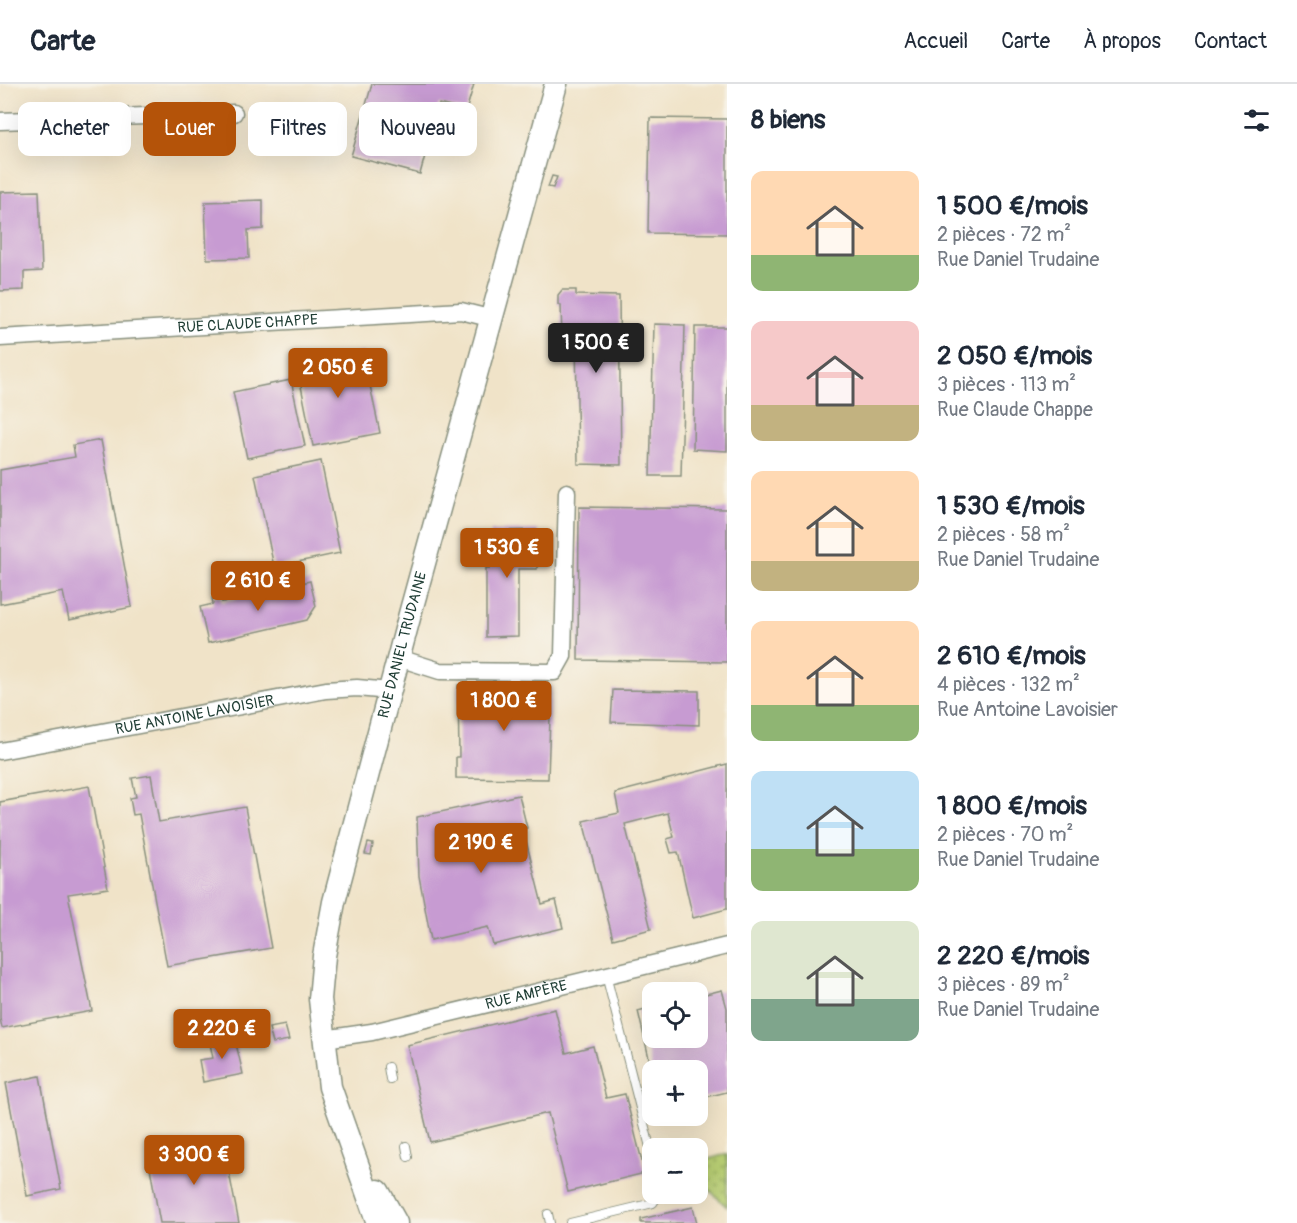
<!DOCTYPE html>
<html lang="fr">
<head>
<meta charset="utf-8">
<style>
  body { margin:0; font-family:Pangolin,sans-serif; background:#f2f2f3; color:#1f2937; height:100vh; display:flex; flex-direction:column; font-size:22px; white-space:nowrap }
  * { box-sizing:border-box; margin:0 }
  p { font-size:20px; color:#747a83 }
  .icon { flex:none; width:33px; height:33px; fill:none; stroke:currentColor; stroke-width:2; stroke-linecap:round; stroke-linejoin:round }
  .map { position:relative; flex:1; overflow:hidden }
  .details { display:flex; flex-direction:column; background:#fff; width:570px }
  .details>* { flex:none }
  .guide { position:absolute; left:18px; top:18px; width:570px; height:54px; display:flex; gap:12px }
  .fabs { position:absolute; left:642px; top:898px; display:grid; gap:12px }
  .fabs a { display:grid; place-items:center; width:66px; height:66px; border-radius:12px; background:#fff; box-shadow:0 6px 24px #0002; font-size:30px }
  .price { position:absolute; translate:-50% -51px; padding:0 14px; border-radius:6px; background:#b45309; color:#fff; font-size:20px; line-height:39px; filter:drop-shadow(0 2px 3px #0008) }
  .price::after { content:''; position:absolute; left:50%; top:36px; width:18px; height:14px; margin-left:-9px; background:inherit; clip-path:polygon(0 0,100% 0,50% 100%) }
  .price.selected { background:#222; color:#fff }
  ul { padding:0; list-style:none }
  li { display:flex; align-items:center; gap:18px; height:150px; padding:0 24px }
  li span { display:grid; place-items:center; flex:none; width:168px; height:120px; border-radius:12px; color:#555 }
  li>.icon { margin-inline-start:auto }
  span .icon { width:72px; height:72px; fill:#fffc; stroke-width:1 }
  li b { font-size:26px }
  h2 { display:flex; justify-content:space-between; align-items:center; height:72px; padding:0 24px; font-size:26px }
  .tag { padding:0 21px; border-radius:12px; background:#fff; box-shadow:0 6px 24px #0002; font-size:21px; line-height:54px }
  .tag.selected { background:#b45309; color:#fff }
  header { display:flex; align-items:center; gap:36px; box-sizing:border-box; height:84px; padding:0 30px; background:#fff; border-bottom:2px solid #e0e1e3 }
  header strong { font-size:28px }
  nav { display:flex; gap:33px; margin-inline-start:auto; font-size:21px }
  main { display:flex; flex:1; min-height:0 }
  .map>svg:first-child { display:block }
  .grass { fill:url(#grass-dots); stroke:#6c8654; stroke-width:1.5 }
  .building { fill:#c79bd2 }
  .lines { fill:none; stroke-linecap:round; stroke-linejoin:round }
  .service-casing { stroke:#88907e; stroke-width:10 }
  .minor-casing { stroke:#88907e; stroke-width:19 }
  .secondary-casing { stroke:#88907e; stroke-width:25 }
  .service { stroke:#fff; stroke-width:8 }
  .minor { stroke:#fff; stroke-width:16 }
  .secondary { stroke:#fff; stroke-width:22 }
  .labels { text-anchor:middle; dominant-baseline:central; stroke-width:4.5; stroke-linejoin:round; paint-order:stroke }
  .street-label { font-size:15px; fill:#1f3d34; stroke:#f7f3e8 }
</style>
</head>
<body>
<header>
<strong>Carte</strong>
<nav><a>Accueil</a><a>Carte</a><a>À propos</a><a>Contact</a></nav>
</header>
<main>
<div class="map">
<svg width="727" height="1139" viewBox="0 0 727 1139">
  <defs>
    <pattern id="grass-dots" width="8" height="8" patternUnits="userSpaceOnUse" patternTransform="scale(1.5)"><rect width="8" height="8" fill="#b8ce73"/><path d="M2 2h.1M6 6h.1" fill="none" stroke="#95a85f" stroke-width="1.8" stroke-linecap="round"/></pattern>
  </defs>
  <rect width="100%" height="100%" fill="#f7f3e8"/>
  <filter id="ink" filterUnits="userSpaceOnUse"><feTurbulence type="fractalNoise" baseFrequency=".0167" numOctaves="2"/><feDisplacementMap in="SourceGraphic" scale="12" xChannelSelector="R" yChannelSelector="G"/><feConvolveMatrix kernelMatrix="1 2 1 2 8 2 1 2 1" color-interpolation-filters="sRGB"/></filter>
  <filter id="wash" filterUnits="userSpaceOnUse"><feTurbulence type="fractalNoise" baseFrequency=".008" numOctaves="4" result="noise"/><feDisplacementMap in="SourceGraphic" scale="24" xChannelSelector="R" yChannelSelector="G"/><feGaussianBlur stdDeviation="1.35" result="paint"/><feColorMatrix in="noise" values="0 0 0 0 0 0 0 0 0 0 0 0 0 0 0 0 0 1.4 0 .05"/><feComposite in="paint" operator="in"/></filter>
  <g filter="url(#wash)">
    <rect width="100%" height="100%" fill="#f0e3c8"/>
    <path class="grass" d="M 727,1070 L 727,1123 L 698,1095 L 698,1078 Z"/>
    <g id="blocks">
      <path class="building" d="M 372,0 L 474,0 L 466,27 L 439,20 L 420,90 L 351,72 Z
        M 650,34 L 727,35 L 727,150 L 648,149 Z
        M 552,92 L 557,93 L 553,104 L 548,103 Z
        M 39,107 L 42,187 L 24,188 L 24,206 L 0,207 L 0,108 Z
        M 263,116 L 263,145 L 248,146 L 249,174 L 207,175 L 205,118 Z
        M 562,206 L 576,206 L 576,211 L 619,212 L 621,381 L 578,380 L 576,254 L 562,254 L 561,221 L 558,221 L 558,211 Z
        M 654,240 L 685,241 L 681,392 L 650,392 Z
        M 695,243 L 727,243 L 727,367 L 693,365 Z
        M 363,268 L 380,349 L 313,362 L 297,282 Z
        M 291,296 L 305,362 L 247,374 L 233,308 Z
        M 101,356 L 132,523 L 69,536 L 63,508 L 0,520 L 0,386 L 75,373 L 73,361 Z
        M 321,377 L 340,469 L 274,483 L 255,391 Z
        M 579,423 L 727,425 L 727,578 L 578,576 Z
        M 538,446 L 537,485 L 518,485 L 518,552 L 486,553 L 486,484 L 490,484 L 491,447 Z
        M 310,497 L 316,522 L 307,536 L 208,559 L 200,523 L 213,520 L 212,514 L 220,512 L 222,518 Z
        M 458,601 L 551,603 L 548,695 L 456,694 L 456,673 L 459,673 Z
        M 613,606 L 699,607 L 699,641 L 611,638 Z
        M 727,680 L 727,825 L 693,834 L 678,768 L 671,769 L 667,755 L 674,753 L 668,729 L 625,740 L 651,845 L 613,855 L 583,737 L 619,729 L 615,709 Z
        M 151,691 L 159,738 L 245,723 L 271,864 L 167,882 L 139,730 L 133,731 L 130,714 L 136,713 L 132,694 Z
        M 89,702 L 108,804 L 68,810 L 92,927 L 2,944 L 0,935 L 0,718 Z
        M 519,711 L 527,744 L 523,745 L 542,820 L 556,816 L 563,844 L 493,861 L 488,843 L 431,856 L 419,792 L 417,733 Z
        M 368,759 L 373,760 L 371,771 L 365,770 Z
        M 722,906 L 727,924 L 727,1008 L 698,1015 L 698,987 L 652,987 L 638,927 L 652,923 L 652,954 L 698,954 L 698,912 Z
        M 555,925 L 566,969 L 593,962 L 606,1014 L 625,1010 L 645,1089 L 568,1108 L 548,1029 L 430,1058 L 407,961 Z
        M 285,941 L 289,956 L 273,959 L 269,944 Z
        M 234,951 L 243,990 L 203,998 L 199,976 L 213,974 L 209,955 Z
        M 40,992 L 61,1105 L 27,1112 L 6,999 Z
        M 223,1058 L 239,1139 L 160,1139 L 148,1073 Z
        M 693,1123 L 697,1139 L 641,1139 L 641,1135 Z"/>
    </g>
  </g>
  <g filter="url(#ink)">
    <use href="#blocks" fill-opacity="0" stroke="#88907e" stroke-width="1.5"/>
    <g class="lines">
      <g class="service-casing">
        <path id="service" d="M 606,891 L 652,1071
          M 388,983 L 390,995
          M 406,1062 L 408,1073
          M 548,1130 L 550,1139
          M 570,1139 L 653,1119 L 659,1110"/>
      </g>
      <g class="minor-casing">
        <g id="minor">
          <path d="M 0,37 L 234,29"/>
          <path id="s1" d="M 0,254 L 461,227 L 493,235"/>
          <path d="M 399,574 L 440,587 L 554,588 L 563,572 L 567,408"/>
          <path id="s2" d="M 0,667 L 326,606 L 357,604 L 390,607"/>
          <path id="s3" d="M 324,955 L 372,948 L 727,862"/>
        </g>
      </g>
      <g class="secondary-casing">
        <g id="secondary">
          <path d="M 378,1107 L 396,1139"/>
          <path id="s4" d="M 378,1139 L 330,1003 L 320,915 L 324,872 L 334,818 L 410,530 L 556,0"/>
        </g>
      </g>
      <use href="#service" class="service"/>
      <use href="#minor" class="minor"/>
      <use href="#secondary" class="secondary"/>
    </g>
  </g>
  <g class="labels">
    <g class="street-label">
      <text stroke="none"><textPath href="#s1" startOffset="248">RUE CLAUDE CHAPPE</textPath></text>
      <text stroke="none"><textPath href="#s4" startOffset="597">RUE DANIEL TRUDAINE</textPath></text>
      <text stroke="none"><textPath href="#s2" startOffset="198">RUE ANTOINE LAVOISIER</textPath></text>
      <text stroke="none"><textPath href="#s3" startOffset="207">RUE AMPÈRE</textPath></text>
    </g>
  </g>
</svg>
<div class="fabs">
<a><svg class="icon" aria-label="locate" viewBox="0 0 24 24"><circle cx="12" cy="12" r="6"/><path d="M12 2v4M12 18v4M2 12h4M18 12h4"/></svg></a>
<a>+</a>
<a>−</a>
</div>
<b class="price selected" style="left:596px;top:290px">1 500 €</b>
<b class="price" style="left:338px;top:315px">2 050 €</b>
<b class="price" style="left:507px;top:495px">1 530 €</b>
<b class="price" style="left:258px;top:528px">2 610 €</b>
<b class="price" style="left:504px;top:648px">1 800 €</b>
<b class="price" style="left:481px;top:790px">2 190 €</b>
<b class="price" style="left:222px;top:976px">2 220 €</b>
<b class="price" style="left:194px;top:1102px">3 300 €</b>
<div class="guide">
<a class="tag">Acheter</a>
<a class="tag selected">Louer</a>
<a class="tag">Filtres</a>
<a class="tag">Nouveau</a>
</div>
</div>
<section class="details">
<h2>8 biens<svg class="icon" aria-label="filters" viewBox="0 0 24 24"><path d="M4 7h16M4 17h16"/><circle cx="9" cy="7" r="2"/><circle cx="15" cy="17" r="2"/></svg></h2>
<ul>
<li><span style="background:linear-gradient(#ffd9b3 70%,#8fb573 0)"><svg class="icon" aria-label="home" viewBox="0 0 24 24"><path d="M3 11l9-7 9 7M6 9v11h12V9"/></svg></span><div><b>1 500 €/mois</b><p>2 pièces · 72 m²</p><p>Rue Daniel Trudaine</p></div></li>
<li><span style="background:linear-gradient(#f6c9c9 70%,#c2b280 0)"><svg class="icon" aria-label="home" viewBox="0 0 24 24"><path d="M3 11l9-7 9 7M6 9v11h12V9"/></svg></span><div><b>2 050 €/mois</b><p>3 pièces · 113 m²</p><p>Rue Claude Chappe</p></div></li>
<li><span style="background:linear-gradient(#ffd9b3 75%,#c2b280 0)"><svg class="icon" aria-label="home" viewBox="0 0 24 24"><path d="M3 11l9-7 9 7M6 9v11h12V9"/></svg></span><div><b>1 530 €/mois</b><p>2 pièces · 58 m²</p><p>Rue Daniel Trudaine</p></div></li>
<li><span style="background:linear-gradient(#ffd9b3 70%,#8fb573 0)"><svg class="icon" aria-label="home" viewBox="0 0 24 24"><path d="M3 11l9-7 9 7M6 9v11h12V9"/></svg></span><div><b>2 610 €/mois</b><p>4 pièces · 132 m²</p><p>Rue Antoine Lavoisier</p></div></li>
<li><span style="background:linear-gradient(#bfe0f5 65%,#8fb573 0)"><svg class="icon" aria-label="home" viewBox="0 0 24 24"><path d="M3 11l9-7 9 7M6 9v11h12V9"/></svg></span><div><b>1 800 €/mois</b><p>2 pièces · 70 m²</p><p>Rue Daniel Trudaine</p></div></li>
<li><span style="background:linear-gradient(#dfe7d0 65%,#7fa58c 0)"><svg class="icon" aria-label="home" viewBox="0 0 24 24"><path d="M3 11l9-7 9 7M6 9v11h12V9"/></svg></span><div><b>2 220 €/mois</b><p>3 pièces · 89 m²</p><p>Rue Daniel Trudaine</p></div></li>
</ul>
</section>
</main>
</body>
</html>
